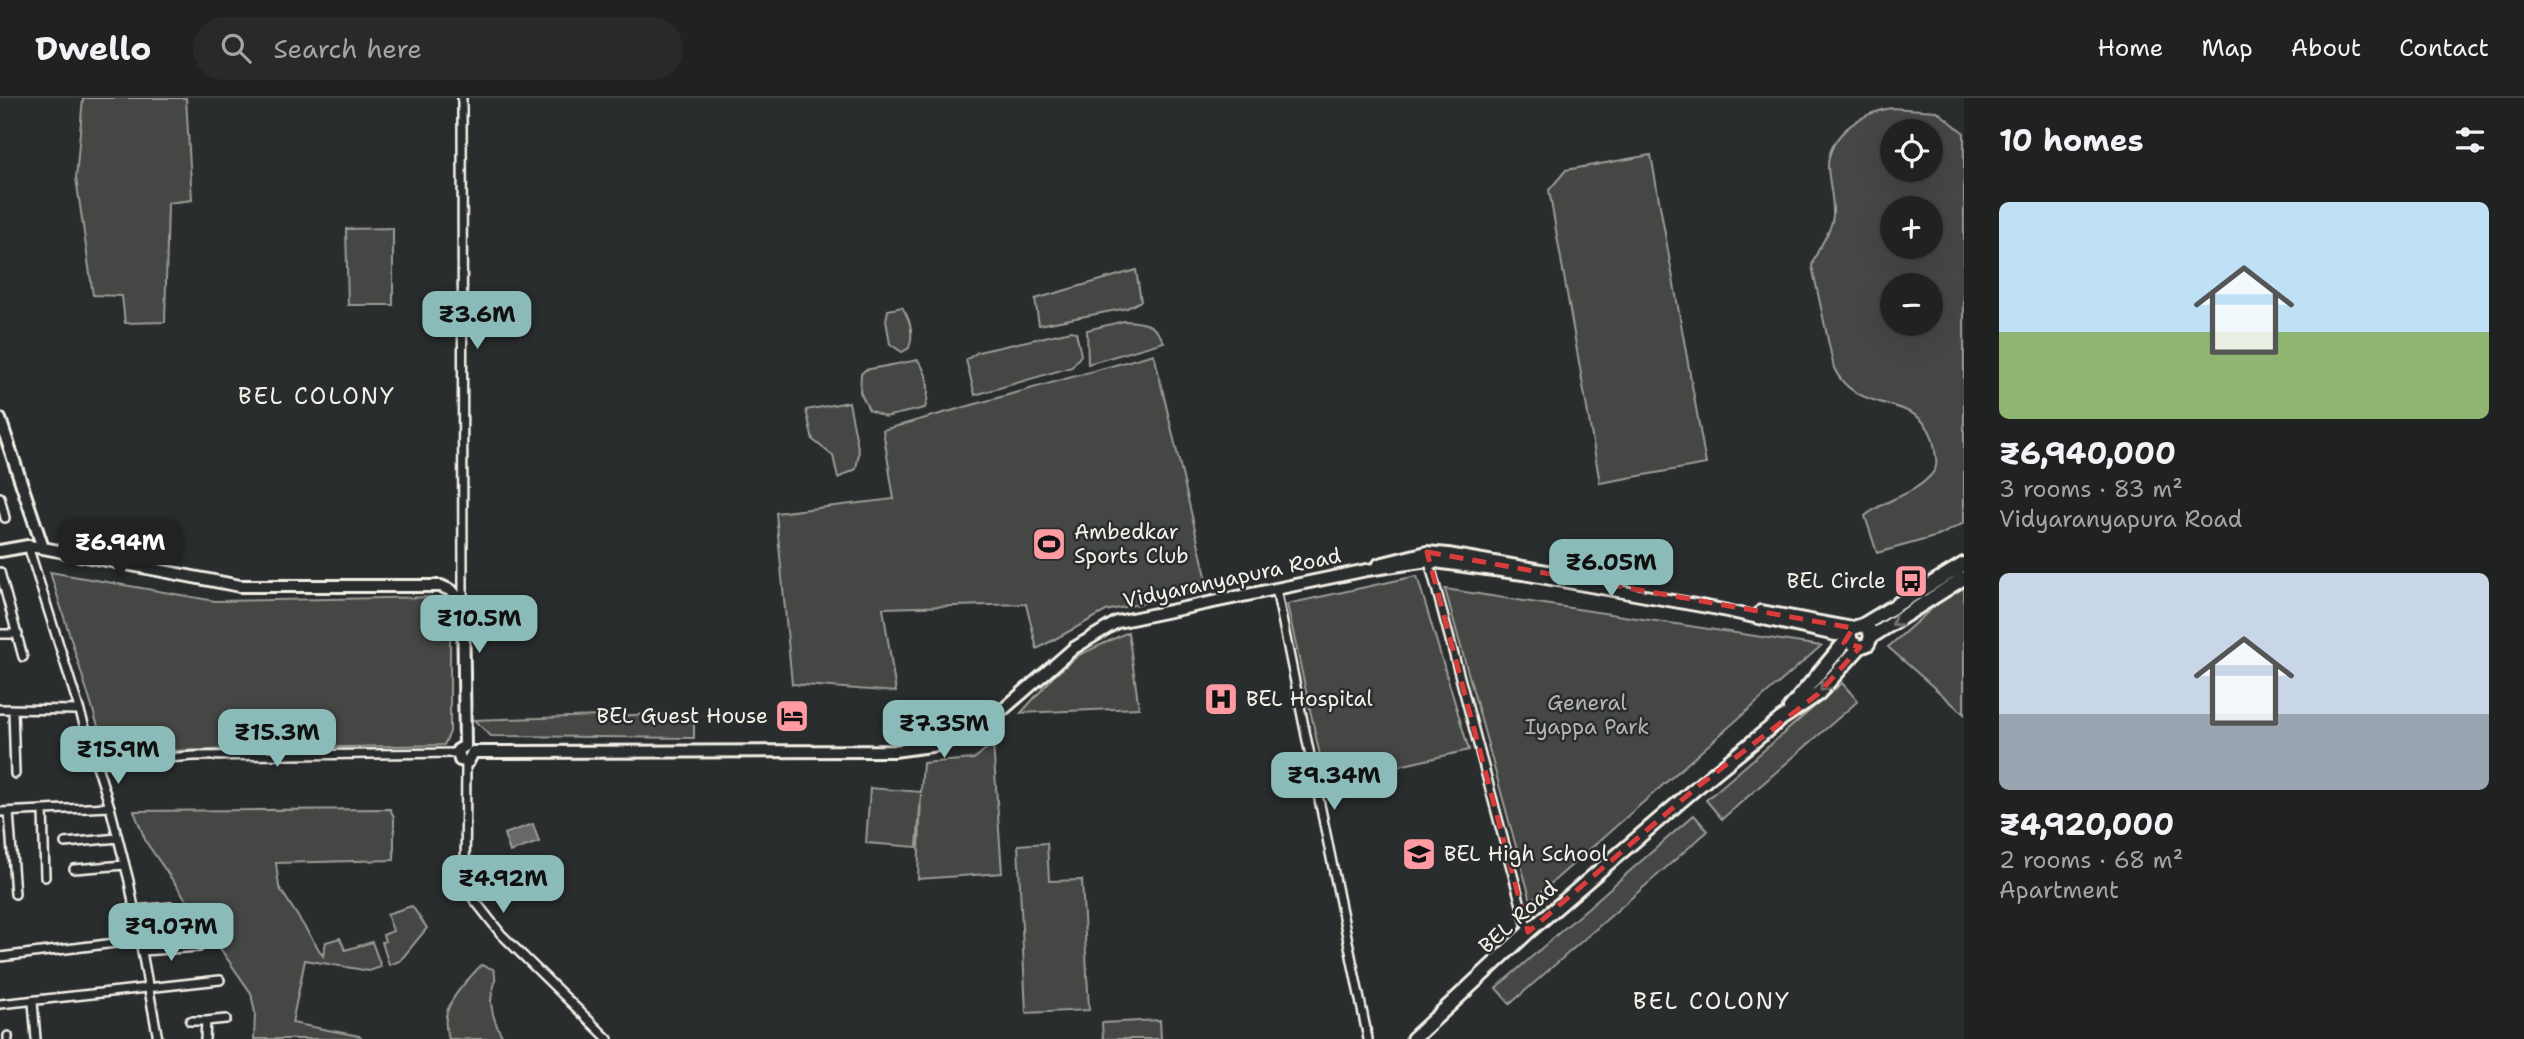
<!DOCTYPE html>
<html lang="en">
<head>
<meta charset="utf-8">
<style>
  body { margin:0; font-family:"Shantell Sans",sans-serif; background:#282a2a; color:#f1f3f6; height:100vh; display:flex; flex-direction:column; font-size:26px; white-space:nowrap }
  * { box-sizing:border-box; margin:0 }
  p { font-size:23px; color:#a2a4a5 }
  .icon { flex:none; width:38px; height:38px; fill:none; stroke:currentColor; stroke-width:2; stroke-linecap:round; stroke-linejoin:round }
  .map { position:relative; flex:1; overflow:hidden }
  .details { display:flex; flex-direction:column; background:#202222; width:560px }
  .details>* { flex:none }
  .tools { position:absolute; left:1880px; top:21px; display:grid; gap:14px }
  .tools a { display:grid; place-items:center; width:63px; height:63px; border-radius:50%; background:#202222; box-shadow:0 7px 28px #0002,0 0 0 2px #3d3f40; font-size:35px }
  .price { position:absolute; translate:-50% -60px; padding:0 16px; border-radius:14px; background:#8bbbb9; color:#111; font-size:23px; line-height:46px; filter:drop-shadow(0 2px 4px #0008) }
  .price::after { content:''; position:absolute; left:50%; top:42px; width:21px; height:16px; margin-left:-10px; background:inherit; clip-path:polygon(0 0,100% 0,50% 100%) }
  .price.selected { background:#222; color:#fff }
  ul { padding:0; list-style:none }
  li { display:grid; align-content:center; gap:14px; height:371px; padding:0 35px }
  li span { display:grid; place-items:center; height:217px; border-radius:10px; color:#555 }
  li>.icon { margin-inline-start:auto }
  span .icon { width:126px; height:126px; fill:#fffc; stroke-width:1 }
  li b { font-size:30px }
  h2 { display:flex; justify-content:space-between; align-items:center; height:84px; padding:0 35px; font-size:30px }
  header { display:flex; align-items:center; gap:42px; box-sizing:border-box; height:98px; padding:0 35px; background:#202222; border-bottom:2px solid #3d3f40 }
  header strong { font-size:33px }
  nav { display:flex; gap:38px; margin-inline-start:auto; font-size:24px }
  .search { width:490px; height:63px; background:#282a2a; display:flex; align-items:center; gap:18px; box-sizing:border-box; padding:0 24px; border-radius:38px; color:#a2a4a5; font-size:26px }
  main { display:flex; flex:1; min-height:0 }
  .map>svg:first-child { display:block }
  .green { fill:#444645; stroke:#9c9c96; stroke-width:2; fill-rule:evenodd }
  .water { fill:#676866; stroke:#9f9f9a; stroke-width:2 }
  .lines { fill:none; stroke-linecap:round; stroke-linejoin:round }
  .street-casing { stroke:#f4f1e8; stroke-width:12 }
  .secondary-casing { stroke:#f4f1e8; stroke-width:16 }
  .primary-casing { stroke:#f4f1e8; stroke-width:18 }
  .street { stroke:#2a2d2e; stroke-width:7 }
  .secondary { stroke:#2a2d2e; stroke-width:10 }
  .primary { stroke:#2a2d2e; stroke-width:12 }
  .oneway { stroke:#71726f }
  .marked { fill:none; stroke:#d93c3b; stroke-width:5; stroke-dasharray:14 9; stroke-linejoin:round }
  .labels { text-anchor:middle; dominant-baseline:central; stroke-width:5; stroke-linejoin:round; paint-order:stroke }
  .poi-label { font-size:21px; fill:#f4f1e8; stroke:#2a2d2e; text-anchor:start }
  .street-label { font-size:21px; fill:#f4f1e8; stroke:#2a2d2e }
  .park-label { font-size:21px; fill:#b6b5af; stroke:#2a2d2e }
  .neighbourhood-label { font-size:23px; letter-spacing:2px; fill:#f4f1e8; stroke:#2a2d2e }
</style>
</head>
<body>
<header>
<strong>Dwello</strong>
<div class="search"><svg class="icon" aria-label="search" viewBox="0 0 24 24"><circle cx="10" cy="10" r="6"/><path d="M15 15l6 6"/></svg>Search here</div>
<nav><a>Home</a><a>Map</a><a>About</a><a>Contact</a></nav>
</header>
<main>
<div class="map">
<svg width="1964" height="941" viewBox="0 0 1964 941">
  <rect width="100%" height="100%" fill="#2a2d2e"/>
  <filter id="ink" filterUnits="userSpaceOnUse"><feTurbulence type="fractalNoise" baseFrequency=".0143" numOctaves="2"/><feDisplacementMap in="SourceGraphic" scale="14" xChannelSelector="R" yChannelSelector="G"/><feConvolveMatrix kernelMatrix="1 2 1 2 8 2 1 2 1" color-interpolation-filters="sRGB"/></filter>
  <g filter="url(#ink)">
    <path class="green" d="M 83,0 L 186,0 L 192,102 L 168,105 L 165,224 L 125,225 L 122,198 L 93,197 L 76,80 Z
      M 1891,10 L 1937,13 L 1964,35 L 1964,425 L 1938,438 L 1877,455 L 1865,418 C 1885,401 1913,397 1930,378 C 1938,370 1937,364 1935,353 C 1928,289 1858,323 1834,270 L 1812,168 C 1816,150 1831,137 1833,118 C 1834,102 1829,85 1828,69 C 1828,36 1863,14 1891,10 ZM 1892,33 L 1930,33 L 1930,72 L 1892,72 ZM 1892,110 L 1930,110 L 1930,149 L 1892,149 ZM 1892,187 L 1930,187 L 1930,226 L 1892,226 Z
      M 1651,57 L 1706,366 L 1600,385 L 1549,92 L 1566,72 Z
      M 393,130 L 393,207 L 348,207 L 346,131 Z
      M 1136,172 L 1141,203 L 1127,210 L 1039,227 L 1035,201 Z
      M 902,209 C 910,221 914,236 909,250 L 902,254 L 890,246 L 886,222 L 888,212 Z
      M 1124,223 C 1145,224 1154,225 1164,244 L 1088,266 L 1087,232 Z
      M 1071,233 L 1076,234 L 1081,257 L 1072,269 L 975,297 L 966,262 L 978,254 Z
      M 1154,256 L 1209,491 L 1106,513 L 1037,551 L 1026,506 L 883,510 L 896,594 L 792,586 L 776,415 L 894,401 L 883,332 Z
      M 918,262 C 929,277 931,292 925,310 L 885,319 L 869,312 L 860,294 L 861,276 L 865,272 Z
      M 849,304 L 859,355 L 856,371 L 838,380 L 833,358 L 813,342 L 806,312 Z
      M 50,474 L 215,503 L 441,499 L 450,510 L 450,634 L 444,647 L 106,654 Z
      M 1417,478 L 1469,652 L 1326,685 L 1287,506 Z
      M 1964,489 L 1964,616 L 1888,549 L 1944,500 Z
      M 1445,491 L 1821,548 L 1531,803 Z
      M 1128,534 L 1139,610 L 1021,615 L 1054,578 L 1079,557 Z
      M 1842,585 L 1858,603 L 1722,721 L 1706,702 Z
      M 694,615 L 694,640 L 491,638 L 474,622 Z
      M 993,645 L 1002,775 L 918,781 L 921,696 L 917,749 L 866,745 L 870,690 L 921,694 L 923,665 L 974,661 Z
      M 390,711 L 394,719 L 394,762 L 276,765 L 279,789 L 323,858 L 326,844 L 340,840 L 345,852 L 372,844 L 381,869 L 369,873 L 305,862 L 292,925 L 359,938 L 362,941 L 254,941 L 255,915 L 251,895 L 146,744 L 134,713 Z
      M 1694,717 L 1708,733 L 1510,906 L 1496,890 Z
      M 1047,745 L 1049,783 L 1082,782 L 1089,912 L 1026,915 L 1018,747 Z
      M 412,808 L 427,830 L 400,863 L 389,867 L 382,844 L 385,843 L 383,837 L 393,833 L 387,816 Z
      M 481,867 L 493,871 C 499,883 491,891 491,904 C 492,917 497,930 504,941 L 449,941 C 436,910 462,889 481,867 Z
      M 1160,922 L 1161,941 L 1103,941 L 1102,925 Z"/>
    <path class="water" d="M 533,726 L 539,744 L 510,754 L 504,736 Z"/>
    <g class="lines">
      <g class="street-casing">
        <path id="street" d="M 462,0 L 463,505
          M 0,399 L 5,420
          M 28,448 L 110,709 L 129,783 L 158,941
          M 1428,460 L 1528,833
          M 0,474 L 23,559
          M 1276,491 L 1368,941
          M 0,536 L 18,536
          M 0,611 L 79,612
          M 13,612 L 15,676
          M 466,664 L 465,790 L 501,836 L 608,941
          M 95,665 L 194,658 L 457,655
          M 43,713 L 45,779
          M 0,714 L 110,709
          M 9,714 L 15,796
          M 65,745 L 118,740
          M 74,771 L 125,767
          M 134,812 L 172,809
          M 142,853 L 199,849
          M 0,859 L 140,842
          M 33,904 L 36,941
          M 0,906 L 220,882
          M 190,923 L 206,923 L 205,941
          M 206,923 L 226,921
          M 8,938 L 8,941"/>
      </g>
      <g class="secondary-casing">
        <path id="secondary" d="M 0,321 L 43,450
          M 0,453 L 28,448 L 43,450 L 240,488 L 441,488 L 452,493 L 463,506 L 465,648
          M 1379,466 L 1427,454 L 1448,456 L 1576,478
          M 1761,513 L 1853,530
          M 465,648 L 458,652 L 460,662 L 468,664 L 473,654
          M 473,654 L 894,653 L 938,647 L 983,629 L 1074,550 L 1117,524 L 1367,472 L 1428,463 L 1523,476 L 1718,511 L 1836,537 L 1849,535"/>
      </g>
      <g class="primary-casing">
        <path id="primary" d="M 1863,527 L 1869,531 L 1871,539 L 1868,546 L 1860,549 L 1851,544 L 1849,535 L 1853,530 L 1863,527 L 1964,466
          M 1871,539 L 1964,480
          M 1790,610 L 1849,539
          M 1413,941 L 1528,834 L 1696,690 L 1781,621 L 1818,596 L 1860,549"/>
      </g>
      <use href="#street" class="street"/>
      <use href="#secondary" class="secondary"/>
      <use href="#primary" class="primary"/>
    </g>
    <defs><path id="oneway-chevron" d="M-2-3.5L2.5 0L-2 3.5" fill="none" stroke-width="1.6" stroke-linecap="round" stroke-linejoin="round" transform="scale(1.75)"/></defs>
    <g class="oneway">
      <use href="#oneway-chevron" transform="translate(1896 524) rotate(145)"/>
      <use href="#oneway-chevron" transform="translate(1824 589) rotate(134)"/>
    </g>
  </g>
  <path class="marked" d="M 1427,454 L 1853,530 L 1844,545 L 1860,549 L 1818,596 L 1696,690 L 1528,834 Z"/>
  <defs>
    <g id="stadium-square" transform="scale(1.75)"><rect x="-9" y="-9" width="18" height="18" rx="4" fill="#ff9aa2" stroke="#2a2d2e"/><path d="M0-5a6.5 5 0 1 0 0 10a6.5 5 0 1 0 0-10ZM-3.5-1.8h7v3.6h-7Z" fill="#111"/></g>
    <g id="bus-square" transform="scale(1.75)"><rect x="-9" y="-9" width="18" height="18" rx="4" fill="#ff9aa2" stroke="#2a2d2e"/><path d="M-5-6H5V4H4V6H2V4H-2V6H-4V4H-5ZM-3.5-4V0h7V-4ZM-3.5 1.2v1.5H-2V1.2ZM2 1.2v1.5H3.5V1.2Z" fill="#111"/></g>
    <g id="hospital-square" transform="scale(1.75)"><rect x="-9" y="-9" width="18" height="18" rx="4" fill="#ff9aa2" stroke="#2a2d2e"/><path d="M-5-5h3v3.5h4V-5h3V5h-3V1.5h-4V5h-3Z" fill="#111"/></g>
    <g id="hotel-square" transform="scale(1.75)"><rect x="-9" y="-9" width="18" height="18" rx="4" fill="#ff9aa2" stroke="#2a2d2e"/><path d="M-6-4.5h1.5V1H6V5H4.5V3h-9V5H-6ZM-4 0a1.8 1.8 0 1 1 3.6 0ZM.5 0V-2.5h3Q6-2.5 6 0Z" fill="#111"/></g>
    <g id="school-square" transform="scale(1.75)"><rect x="-9" y="-9" width="18" height="18" rx="4" fill="#ff9aa2" stroke="#2a2d2e"/><path d="M0-5L7-2L0 1L-7-2ZM-4 1L0 2.5L4 1V4Q0 6-4 4Z" fill="#111"/></g>
  </defs>
  <g fill-rule="evenodd">
    <use href="#stadium-square" x="1049" y="446"/>
    <use href="#bus-square" x="1911" y="483"/>
    <use href="#hospital-square" x="1221" y="601"/>
    <use href="#hotel-square" x="792" y="618"/>
    <use href="#school-square" x="1419" y="756"/>
  </g>
  <g class="labels">
    <g class="poi-label">
      <text x="1074" y="434">Ambedkar<tspan x="1074" dy="24">Sports Club</tspan></text>
      <text x="1886" y="483" text-anchor="end">BEL Circle</text>
      <text x="1246" y="601">BEL Hospital</text>
      <text x="768" y="618" text-anchor="end">BEL Guest House</text>
      <text x="1444" y="756">BEL High School</text>
    </g>
    <g class="street-label">
      <text transform="translate(1232 480) rotate(-12)">Vidyaranyapura Road</text>
      <text transform="translate(1518 819) rotate(-42)">BEL Road</text>
    </g>
    <g class="park-label">
      <text x="1587" y="605">General<tspan x="1587" dy="24">Iyappa Park</tspan></text>
    </g>
    <g class="neighbourhood-label">
      <text x="317" y="298">BEL COLONY</text>
      <text x="1712" y="903">BEL COLONY</text>
    </g>
  </g>
</svg>
<div class="tools">
<a><svg class="icon" aria-label="locate" viewBox="0 0 24 24"><circle cx="12" cy="12" r="6"/><path d="M12 2v4M12 18v4M2 12h4M18 12h4"/></svg></a>
<a>+</a>
<a>−</a>
</div>
<b class="price" style="left:477px;top:253px">₹3.6M</b>
<b class="price selected" style="left:120px;top:481px">₹6.94M</b>
<b class="price" style="left:1611px;top:501px">₹6.05M</b>
<b class="price" style="left:479px;top:557px">₹10.5M</b>
<b class="price" style="left:944px;top:662px">₹7.35M</b>
<b class="price" style="left:277px;top:671px">₹15.3M</b>
<b class="price" style="left:118px;top:688px">₹15.9M</b>
<b class="price" style="left:1334px;top:714px">₹9.34M</b>
<b class="price" style="left:503px;top:817px">₹4.92M</b>
<b class="price" style="left:171px;top:865px">₹9.07M</b>
</div>
<section class="details">
<h2>10 homes<svg class="icon" aria-label="filters" viewBox="0 0 24 24"><path d="M4 7h16M4 17h16"/><circle cx="9" cy="7" r="2"/><circle cx="15" cy="17" r="2"/></svg></h2>
<ul>
<li><span style="background:linear-gradient(#bfe0f5 60%,#8fb573 0)"><svg class="icon" aria-label="home" viewBox="0 0 24 24"><path d="M3 11l9-7 9 7M6 9v11h12V9"/></svg></span><div><b>₹6,940,000</b><p>3 rooms · 83 m²</p><p>Vidyaranyapura Road</p></div></li>
<li><span style="background:linear-gradient(#c9d6e8 65%,#9aa5b1 0)"><svg class="icon" aria-label="home" viewBox="0 0 24 24"><path d="M3 11l9-7 9 7M6 9v11h12V9"/></svg></span><div><b>₹4,920,000</b><p>2 rooms · 68 m²</p><p>Apartment</p></div></li>
</ul>
</section>
</main>
</body>
</html>
